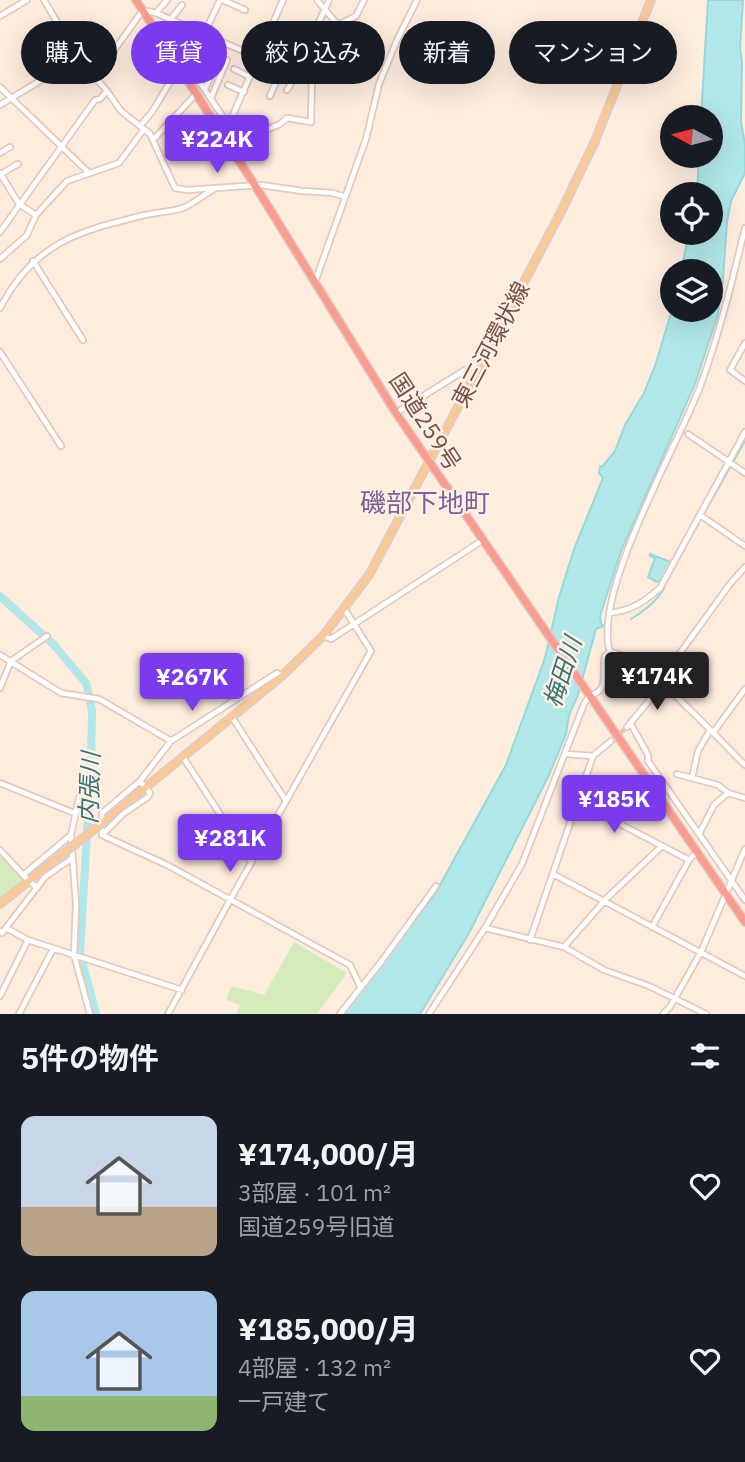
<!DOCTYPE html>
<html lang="ja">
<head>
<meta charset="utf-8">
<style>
  body { margin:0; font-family:"IBM Plex Sans","Noto Sans JP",sans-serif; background:#242831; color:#f1f3f6; height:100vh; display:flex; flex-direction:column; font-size:26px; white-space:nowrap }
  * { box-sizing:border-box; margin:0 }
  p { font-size:23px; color:#9ea1a6 }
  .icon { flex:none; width:38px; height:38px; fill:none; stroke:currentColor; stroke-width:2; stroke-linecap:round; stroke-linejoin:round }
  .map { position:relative; height:1014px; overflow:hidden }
  .sheet { display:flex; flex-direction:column; background:#171b24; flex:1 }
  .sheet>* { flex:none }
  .top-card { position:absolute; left:21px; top:21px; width:704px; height:63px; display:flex; gap:14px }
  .needle { width:46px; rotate:277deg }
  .buttons { position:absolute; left:660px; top:105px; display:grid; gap:14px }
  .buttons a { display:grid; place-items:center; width:63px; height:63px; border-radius:50%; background:#171b24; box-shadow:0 7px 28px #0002; font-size:35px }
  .price { position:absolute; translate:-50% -60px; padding:0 16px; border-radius:7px; background:#7c3aed; color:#fff; font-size:23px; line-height:46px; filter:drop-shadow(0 2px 4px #0008) }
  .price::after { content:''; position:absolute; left:50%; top:42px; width:21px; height:16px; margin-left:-10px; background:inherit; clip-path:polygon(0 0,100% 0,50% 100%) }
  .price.active { background:#222; color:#fff }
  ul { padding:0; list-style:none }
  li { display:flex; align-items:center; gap:21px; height:175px; padding:0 21px }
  li span { display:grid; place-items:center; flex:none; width:196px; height:140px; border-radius:14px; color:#555 }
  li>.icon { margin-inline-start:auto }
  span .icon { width:84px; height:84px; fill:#fffc; stroke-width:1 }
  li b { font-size:30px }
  h2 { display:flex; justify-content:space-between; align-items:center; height:84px; padding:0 21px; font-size:30px }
  .pill { padding:0 24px; border-radius:32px; background:#171b24; box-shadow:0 7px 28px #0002; font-size:24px; line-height:63px }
  .pill.active { background:#7c3aed; color:#fff }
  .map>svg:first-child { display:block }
  .green { fill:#d5ebbb }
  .water { fill:#b1e7e8; stroke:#96d9da; stroke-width:2 }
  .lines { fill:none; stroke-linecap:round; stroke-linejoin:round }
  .stream { stroke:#96d9da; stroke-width:2 }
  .river { stroke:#b1e7e8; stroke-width:8 }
  .minor-tunnel { stroke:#dcc5b7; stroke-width:4.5; stroke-dasharray:4.5 2; stroke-linecap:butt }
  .minor-casing { stroke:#e4c9bc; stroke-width:8 }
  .major-casing { stroke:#d8cecb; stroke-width:10 }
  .highway-casing { stroke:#d8cecb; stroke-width:10 }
  .minor { stroke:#fff; stroke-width:4.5 }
  .major { stroke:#ffc893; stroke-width:6 }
  .highway { stroke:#fd9c8e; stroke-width:7 }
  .major-bridge-casing { stroke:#d8cecb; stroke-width:10; stroke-linecap:butt }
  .major-bridge { stroke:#ffc893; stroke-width:6 }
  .labels { text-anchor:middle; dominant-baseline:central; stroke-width:5; stroke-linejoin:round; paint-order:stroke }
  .street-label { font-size:23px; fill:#744f44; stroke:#fff1e5 }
  .water-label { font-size:24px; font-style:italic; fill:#357374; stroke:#fff1e5 }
  .quarter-label { font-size:26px; fill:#7d5f99; stroke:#fff1e5 }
</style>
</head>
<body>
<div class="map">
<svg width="745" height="1014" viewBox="0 0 745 1014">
  <rect width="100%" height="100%" fill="#feecdd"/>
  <path class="green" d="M 0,852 L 23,876 L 22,881 L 0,899 Z
    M 294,942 L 347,973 L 317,1014 L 237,1014 L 240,1005 L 226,1000 L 231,986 L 264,995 Z"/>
  <path class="water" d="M 708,0 L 743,0 L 740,49 L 742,61 L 741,122 L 745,144 L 745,173 L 731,201 L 727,222 L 722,292 L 717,317 L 695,384 L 621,551 L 600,616 L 601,624 L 604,626 L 596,629 L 578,695 L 569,715 L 566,734 L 549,775 L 469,933 L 420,1014 L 343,1014 L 435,894 L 506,765 L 545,658 L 559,597 L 574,549 L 603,478 L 599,473 L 600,466 L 602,467 L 615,451 L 625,425 L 644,393 L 655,366 L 672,310 L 710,310 L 710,271 L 681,271 L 689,233 L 710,233 L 710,194 L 697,194 L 699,156 L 710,156 L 710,117 L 701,117 Z
    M 650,554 L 671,562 L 662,579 L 657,582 L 648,577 L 655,558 L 650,556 Z"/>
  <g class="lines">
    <path class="stream" d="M 664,585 L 745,441
      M 631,619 C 645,610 658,601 665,586"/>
    <path class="river" d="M 0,596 L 54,645 L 86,683 L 89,695 L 92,711 L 91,766 L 80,953 L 96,1014"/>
    <path class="minor-tunnel" d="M 611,741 L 627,727"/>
    <g class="minor-casing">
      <path id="minor" d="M 44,0 L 80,61 L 107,91 L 121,111 L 150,134 L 175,188 L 187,190 L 261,185 L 302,191 L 333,193 L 345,197
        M 223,0 L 245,10
        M 317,0 L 338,25
        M 156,13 L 167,0
        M 0,16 L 27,0
        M 171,19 L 182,5
        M 317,26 L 329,0
        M 266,40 L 284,48
        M 171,55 L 177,55 L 187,63 L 204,34 L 220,0
        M 187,63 L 227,123 L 233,115 L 283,0
        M 234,69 L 250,77
        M 95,77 L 143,10 L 156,13 L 312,81
        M 228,85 L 244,92
        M 0,87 L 89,173
        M 205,89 L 216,64
        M 287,90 L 297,74
        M 270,96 L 282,68
        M 211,98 L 227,60
        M 0,105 L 78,58
        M 140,126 L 152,112 L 179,67
        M 153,140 L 196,94
        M 0,153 L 10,147
        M 240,161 L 243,159 L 259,133 L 280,124 L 287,118 L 311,122 L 312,76 L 316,61 L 338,25 L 356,16 L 364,0
        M 0,173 L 19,204 L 36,215
        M 1,174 L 18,164
        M 0,232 L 95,100 L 100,99 L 107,91
        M 0,259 L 27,235 L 36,215 L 67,181 L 119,163 L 144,129
        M 33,261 L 83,340
        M 315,282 L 366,139 L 379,84 L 397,40 L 417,0
        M 0,308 C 34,243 78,231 145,215 C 157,212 171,212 183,208 C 194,203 205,194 216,188
        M 745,343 L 730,370 L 745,381
        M 0,352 L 61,446
        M 396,413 L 465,370 L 479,365
        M 688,434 L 745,473
        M 700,515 L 745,546
        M 609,613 C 631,611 644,602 660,588 L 745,432
        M 323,636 L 331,639 L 483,540
        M 610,652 C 592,593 677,447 700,387 C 719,335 732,282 745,228
        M 0,655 L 61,693 L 99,699 L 171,741
        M 282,676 L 277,673 L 171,741 L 140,781 L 150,793 L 148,797 L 123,814 L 102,835 L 167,865 L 350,965 L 360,986
        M 659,682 L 730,584 L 745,567
        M 0,688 L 11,661 L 47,636
        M 232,717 L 286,801
        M 631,724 L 648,755 L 648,761 L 745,900
        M 627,727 L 662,685
        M 713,733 L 745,689
        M 566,754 L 593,756
        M 183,757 L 251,862
        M 677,774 L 718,785 L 728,793
        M 692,778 L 698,751 L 710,730
        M 0,783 L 74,813
        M 578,802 L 689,860
        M 699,834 L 714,805 L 728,793 L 745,798
        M 71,835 L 76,904 L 74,955 L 90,1014
        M 102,835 L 102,813 L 140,781
        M 0,850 L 23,875
        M 553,874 L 745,976
        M 37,888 L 23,875 L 71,835 L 83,780
        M 652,927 L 689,860 L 697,852
        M 6,928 L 28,940 L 182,990
        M 485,928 L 564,947 L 604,970 L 649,986 L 706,1014
        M 0,931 L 2,933 L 45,877 L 71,859
        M 530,940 L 593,756 L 611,741
        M 564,947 L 607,898 L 662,846
        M 0,996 L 28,940
        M 19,1014 L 53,949
        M 168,1014 L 230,900 L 371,651 L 345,610
        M 340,1014 L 381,962 L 436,886
        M 429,1014 L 485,928 L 522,864 L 584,704 L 589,696 C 611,690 601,674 605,656 L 610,652 C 642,654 719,740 745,765
        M 663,1014 L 670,1007 L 701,952 L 745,849"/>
    </g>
    <g class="major-casing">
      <path id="major" d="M 102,823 L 282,676 L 323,636 L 369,575 L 561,212 L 595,141 L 651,0
        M 0,904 L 65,852"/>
    </g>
    <g class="highway-casing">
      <path id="highway" d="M 136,0 L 256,187 L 396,413 L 745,922"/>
    </g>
    <use href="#minor" class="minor"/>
    <use href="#major" class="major"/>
    <use href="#highway" class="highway"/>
    <g class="major-bridge-casing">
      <path id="major-bridge" d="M 65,852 L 102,823"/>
    </g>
    <use href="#major-bridge" class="major-bridge"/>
  </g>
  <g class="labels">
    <g class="street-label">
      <text transform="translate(490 344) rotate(-62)">東三河環状線</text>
      <text transform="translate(426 421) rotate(57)">国道259号</text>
    </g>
    <g class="water-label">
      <text transform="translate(562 672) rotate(-72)">梅田川</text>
      <text transform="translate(89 788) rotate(-88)">内張川</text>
    </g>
    <g class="quarter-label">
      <text x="425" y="502">磯部下地町</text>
    </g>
  </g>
</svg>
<div class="buttons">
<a><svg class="needle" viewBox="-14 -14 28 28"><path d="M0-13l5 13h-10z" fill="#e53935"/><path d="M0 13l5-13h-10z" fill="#9ea1a6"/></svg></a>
<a><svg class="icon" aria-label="locate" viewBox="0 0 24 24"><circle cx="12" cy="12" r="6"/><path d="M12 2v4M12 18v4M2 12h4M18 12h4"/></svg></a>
<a><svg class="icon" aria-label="layers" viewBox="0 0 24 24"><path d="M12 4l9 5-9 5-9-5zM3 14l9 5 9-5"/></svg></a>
</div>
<b class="price" style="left:217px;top:175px">¥224K</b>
<b class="price active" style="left:657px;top:712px">¥174K</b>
<b class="price" style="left:192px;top:713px">¥267K</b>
<b class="price" style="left:614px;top:835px">¥185K</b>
<b class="price" style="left:230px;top:874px">¥281K</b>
<div class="top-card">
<a class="pill">購入</a>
<a class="pill active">賃貸</a>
<a class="pill">絞り込み</a>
<a class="pill">新着</a>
<a class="pill">マンション</a>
</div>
</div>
<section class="sheet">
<h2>5件の物件<svg class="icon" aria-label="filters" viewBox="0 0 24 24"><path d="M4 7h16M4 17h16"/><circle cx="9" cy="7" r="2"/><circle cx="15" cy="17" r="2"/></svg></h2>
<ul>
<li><span style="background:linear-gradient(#c9d6e8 65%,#b9a48a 0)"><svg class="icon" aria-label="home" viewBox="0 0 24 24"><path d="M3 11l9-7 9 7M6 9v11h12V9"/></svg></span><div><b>¥174,000/月</b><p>3部屋 · 101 m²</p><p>国道259号旧道</p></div><svg class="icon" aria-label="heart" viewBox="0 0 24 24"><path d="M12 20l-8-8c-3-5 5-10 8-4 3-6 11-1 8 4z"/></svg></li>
<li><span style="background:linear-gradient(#a9c7e8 75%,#8fb573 0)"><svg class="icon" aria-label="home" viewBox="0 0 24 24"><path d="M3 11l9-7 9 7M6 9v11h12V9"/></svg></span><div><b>¥185,000/月</b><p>4部屋 · 132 m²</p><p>一戸建て</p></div><svg class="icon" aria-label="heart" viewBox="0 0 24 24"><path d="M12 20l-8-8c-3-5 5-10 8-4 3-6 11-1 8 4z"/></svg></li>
</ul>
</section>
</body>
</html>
